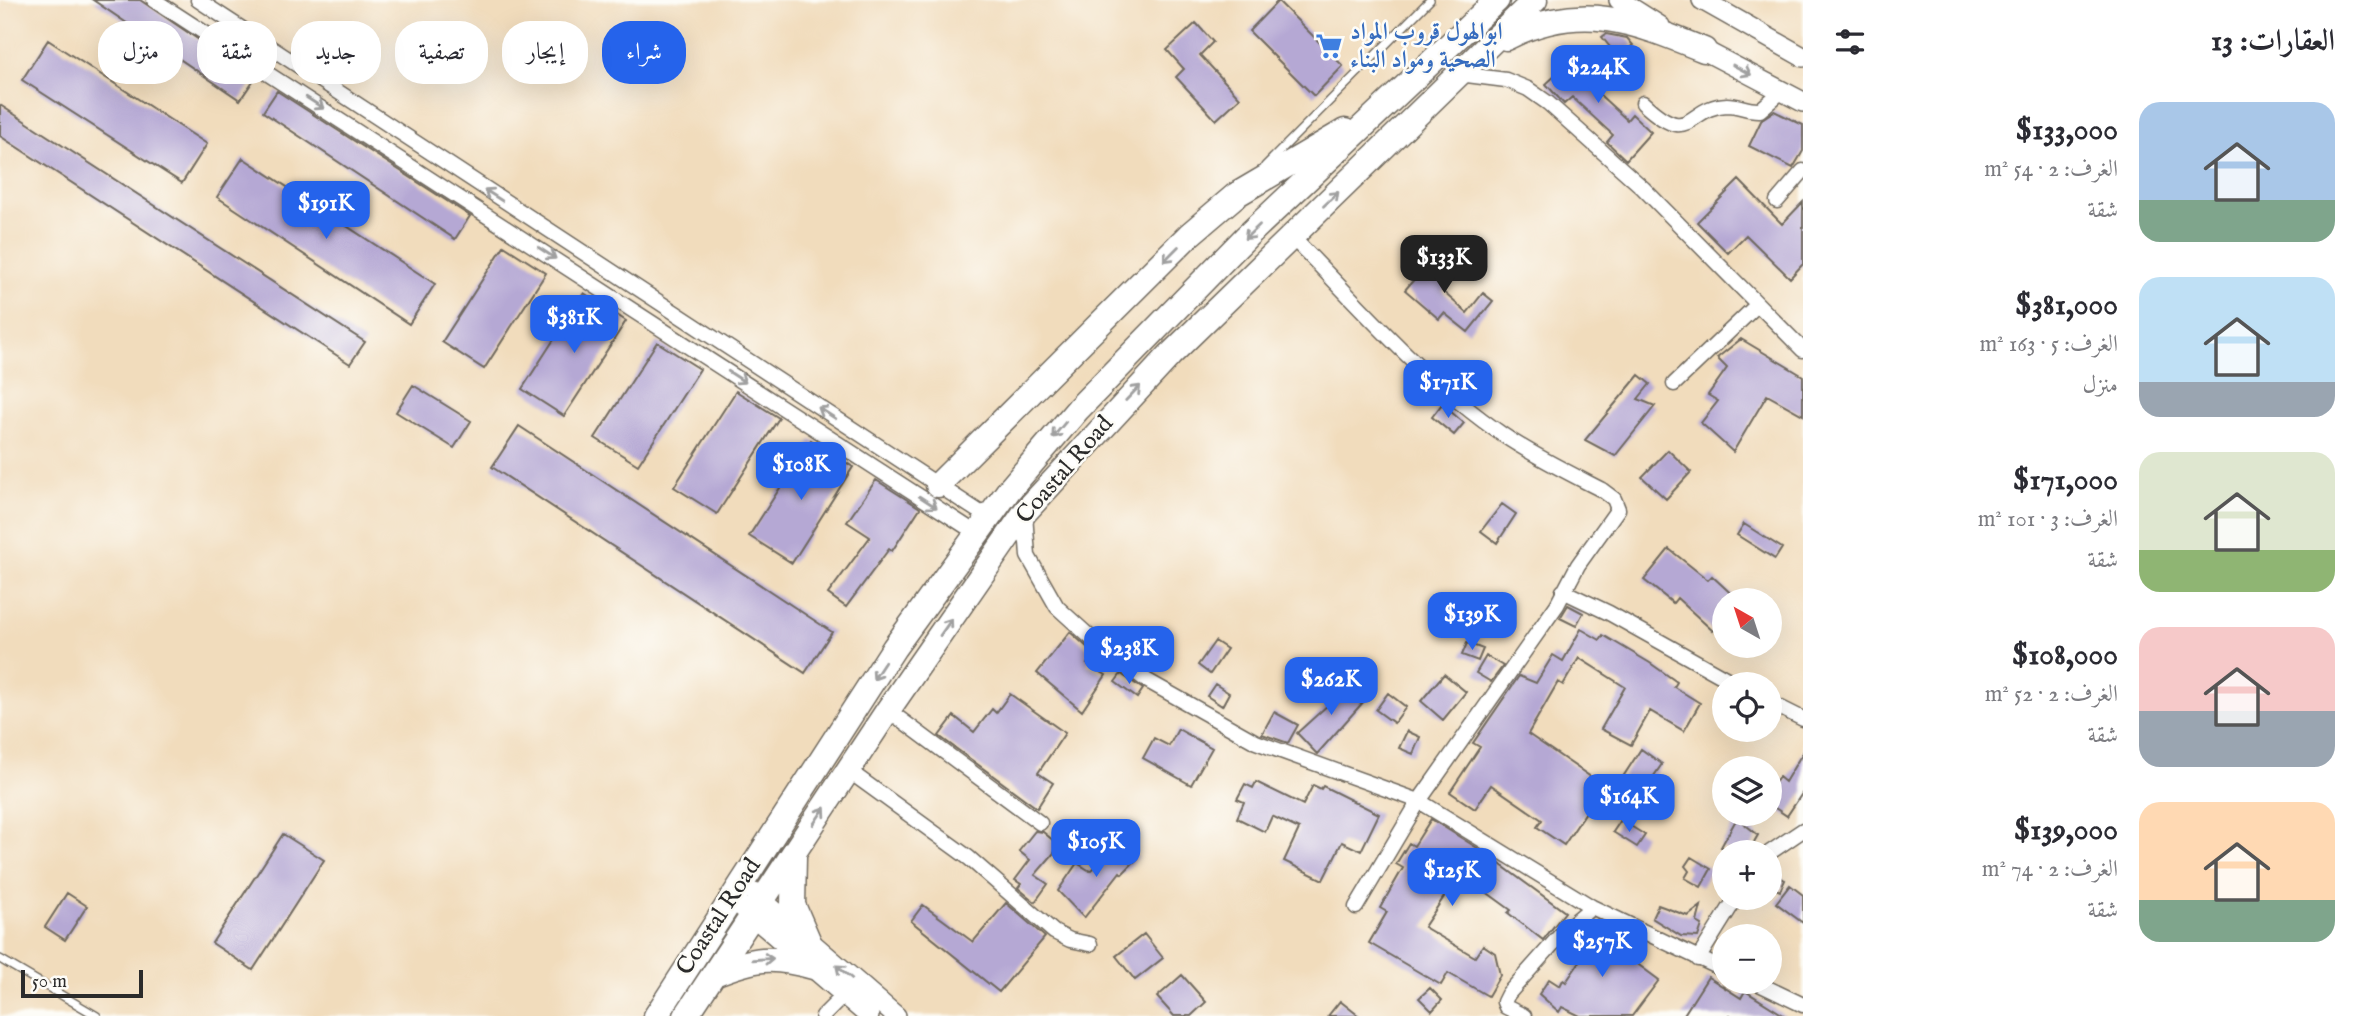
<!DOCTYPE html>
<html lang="ar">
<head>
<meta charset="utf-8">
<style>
  body { margin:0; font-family:"IM FELL English",Amiri,serif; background:#f7f7f7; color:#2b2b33; direction:rtl; height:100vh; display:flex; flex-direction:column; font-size:26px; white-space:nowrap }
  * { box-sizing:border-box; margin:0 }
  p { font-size:23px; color:#7c7c81 }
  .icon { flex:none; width:38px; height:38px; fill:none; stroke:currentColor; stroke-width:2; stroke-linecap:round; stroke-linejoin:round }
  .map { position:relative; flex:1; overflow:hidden; direction:ltr }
  .side { display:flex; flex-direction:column; background:#fff; width:560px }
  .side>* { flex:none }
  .hud { position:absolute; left:21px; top:21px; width:665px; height:63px; direction:rtl; display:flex; gap:14px }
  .needle { width:46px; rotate:321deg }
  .buttons { position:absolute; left:1712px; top:588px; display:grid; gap:14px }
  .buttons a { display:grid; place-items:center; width:70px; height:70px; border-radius:50%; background:#fff; box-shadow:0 7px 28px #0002; font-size:35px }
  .scale { position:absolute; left:21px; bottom:18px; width:122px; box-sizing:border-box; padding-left:7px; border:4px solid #2b2b2b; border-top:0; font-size:19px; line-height:24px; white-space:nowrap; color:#2b2b2b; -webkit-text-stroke:5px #fdfcf7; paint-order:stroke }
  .price { position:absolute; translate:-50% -60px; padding:0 16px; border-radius:14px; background:#2563eb; color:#fff; font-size:23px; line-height:46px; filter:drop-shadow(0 2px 4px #0008) }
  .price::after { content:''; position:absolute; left:50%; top:42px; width:21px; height:16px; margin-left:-10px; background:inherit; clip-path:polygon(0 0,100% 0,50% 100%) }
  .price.current { background:#222; color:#fff }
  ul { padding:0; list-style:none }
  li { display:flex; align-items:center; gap:21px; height:175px; padding:0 28px }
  li span { display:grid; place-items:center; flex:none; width:196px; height:140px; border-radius:21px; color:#555 }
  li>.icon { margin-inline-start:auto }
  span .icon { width:84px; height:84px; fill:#fffc; stroke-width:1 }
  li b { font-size:30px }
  h2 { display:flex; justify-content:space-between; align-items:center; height:84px; padding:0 28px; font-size:30px }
  .tag { padding:0 24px; border-radius:28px; background:#fff; box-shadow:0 7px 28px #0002; font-size:24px; line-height:63px }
  .tag.current { background:#2563eb; color:#fff }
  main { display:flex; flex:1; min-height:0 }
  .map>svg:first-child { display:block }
  .building { fill:#b5a8d4 }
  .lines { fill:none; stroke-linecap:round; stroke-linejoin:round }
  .lane-casing { stroke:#70695e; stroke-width:10 }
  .street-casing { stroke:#70695e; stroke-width:17 }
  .secondary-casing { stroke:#70695e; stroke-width:22 }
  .highway-casing { stroke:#70695e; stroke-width:27 }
  .lane { stroke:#fff; stroke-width:7 }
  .street { stroke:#fff; stroke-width:14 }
  .secondary { stroke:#fff; stroke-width:19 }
  .highway { stroke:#fff; stroke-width:24 }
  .oneway { stroke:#a0a0a0 }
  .labels { text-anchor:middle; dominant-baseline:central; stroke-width:5; stroke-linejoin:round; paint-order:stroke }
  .shop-label { font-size:24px; font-weight:bold; fill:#366cbe; stroke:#fdfcf7; text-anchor:start }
  .street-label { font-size:24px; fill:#2b2b2b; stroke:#fdfcf7 }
</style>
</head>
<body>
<main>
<section class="side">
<h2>العقارات: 13<svg class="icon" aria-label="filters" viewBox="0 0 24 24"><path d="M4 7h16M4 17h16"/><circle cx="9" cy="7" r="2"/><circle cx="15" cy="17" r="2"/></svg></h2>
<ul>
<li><span style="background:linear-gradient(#a9c7e8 70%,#7fa58c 0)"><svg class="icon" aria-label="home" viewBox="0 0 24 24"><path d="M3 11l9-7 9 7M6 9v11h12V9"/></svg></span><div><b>$133,000</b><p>الغرف: 2 · 54 m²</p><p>شقة</p></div></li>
<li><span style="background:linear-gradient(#bfe0f5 75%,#9aa5b1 0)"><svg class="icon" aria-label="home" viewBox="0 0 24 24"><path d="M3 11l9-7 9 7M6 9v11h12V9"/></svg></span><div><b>$381,000</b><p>الغرف: 5 · 163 m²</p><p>منزل</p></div></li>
<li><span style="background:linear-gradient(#dfe7d0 70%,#8fb573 0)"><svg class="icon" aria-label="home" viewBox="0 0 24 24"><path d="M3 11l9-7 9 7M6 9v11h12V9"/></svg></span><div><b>$171,000</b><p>الغرف: 3 · 101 m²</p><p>شقة</p></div></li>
<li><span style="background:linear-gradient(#f6c9c9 60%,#9aa5b1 0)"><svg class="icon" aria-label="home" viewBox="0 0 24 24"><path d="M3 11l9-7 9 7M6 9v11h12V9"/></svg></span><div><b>$108,000</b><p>الغرف: 2 · 52 m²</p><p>شقة</p></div></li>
<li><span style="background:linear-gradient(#ffd9b3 70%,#7fa58c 0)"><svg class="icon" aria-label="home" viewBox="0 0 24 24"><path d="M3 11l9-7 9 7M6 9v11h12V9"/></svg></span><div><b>$139,000</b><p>الغرف: 2 · 74 m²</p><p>شقة</p></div></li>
</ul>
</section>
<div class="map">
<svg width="1803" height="1016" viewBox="0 0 1803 1016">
  <rect width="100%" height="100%" fill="#fdfcf7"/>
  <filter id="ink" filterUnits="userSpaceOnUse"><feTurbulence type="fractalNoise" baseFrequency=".0143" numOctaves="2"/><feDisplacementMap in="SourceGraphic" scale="14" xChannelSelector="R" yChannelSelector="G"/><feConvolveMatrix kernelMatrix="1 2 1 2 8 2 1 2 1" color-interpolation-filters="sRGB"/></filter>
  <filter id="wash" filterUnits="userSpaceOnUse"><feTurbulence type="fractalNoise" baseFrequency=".00686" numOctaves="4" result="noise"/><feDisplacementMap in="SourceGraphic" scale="28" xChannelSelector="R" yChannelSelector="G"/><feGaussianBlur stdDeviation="1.57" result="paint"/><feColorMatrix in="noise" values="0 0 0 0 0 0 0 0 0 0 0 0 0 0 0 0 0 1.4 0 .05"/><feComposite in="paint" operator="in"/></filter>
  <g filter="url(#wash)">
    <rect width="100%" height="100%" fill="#f1dcbc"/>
    <g id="blocks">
      <path class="building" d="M 93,0 L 140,0 L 255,78 L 240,100 Z
        M 1278,1 L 1343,66 L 1314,96 L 1249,31 Z
        M 1196,23 L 1213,42 L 1200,55 L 1240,98 L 1216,120 L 1176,77 L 1184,69 L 1167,50 Z
        M 1606,34 L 1627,38 L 1633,45 L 1618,57 L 1602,37 Z
        M 48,40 L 207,144 L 182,183 L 22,80 Z
        M 1581,52 L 1599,72 L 1587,83 L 1627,120 L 1632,114 L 1651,132 L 1626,160 L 1607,142 L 1613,135 L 1572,97 L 1564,104 L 1546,84 Z
        M 277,91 L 470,216 L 455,239 L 263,112 Z
        M 0,105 L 365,342 L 350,364 L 0,136 Z
        M 1774,111 L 1803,125 L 1803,151 L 1793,168 L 1749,146 L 1762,119 Z
        M 243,158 L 435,284 L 409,324 L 217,197 Z
        M 1739,180 L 1782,224 L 1803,202 L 1803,264 L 1790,278 L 1746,235 L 1728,253 L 1697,222 Z
        M 504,246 L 546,273 L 484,369 L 442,342 Z
        M 1434,256 L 1456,275 L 1442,291 L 1467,313 L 1483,293 L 1493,301 L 1468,332 L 1444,313 L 1439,319 L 1405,290 Z
        M 584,293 L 626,321 L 564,416 L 522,389 Z
        M 1741,339 L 1803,376 L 1803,415 L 1767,395 L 1733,452 L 1701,423 L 1718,401 L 1708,395 L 1727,368 L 1717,358 Z
        M 657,342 L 700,369 L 638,465 L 595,438 Z
        M 1639,375 L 1650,384 L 1638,399 L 1655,406 L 1615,456 L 1585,440 Z
        M 413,385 L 471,421 L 454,448 L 396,412 Z
        M 736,391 L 779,418 L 717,514 L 674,487 Z
        M 1442,404 L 1464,423 L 1454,435 L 1432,417 Z
        M 519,426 L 832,632 L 805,673 L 492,467 Z
        M 811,440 L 853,467 L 792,563 L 749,536 Z
        M 1668,450 L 1691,472 L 1666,499 L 1642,477 Z
        M 876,480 L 920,508 L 892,551 L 889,549 L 846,607 L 828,594 L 870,537 L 847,522 Z
        M 1502,504 L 1516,514 L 1497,543 L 1481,531 Z
        M 1744,524 L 1782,548 L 1775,559 L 1737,535 Z
        M 1669,549 L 1708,580 L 1712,576 L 1738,600 L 1724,600 L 1724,619 L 1713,631 L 1677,598 L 1673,603 L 1644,580 Z
        M 1568,605 L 1583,613 L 1576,626 L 1560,618 Z
        M 1581,629 L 1600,640 L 1603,635 L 1650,663 L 1677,682 L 1674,687 L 1700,703 L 1684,731 L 1650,711 L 1631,745 L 1601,729 L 1625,687 L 1579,658 L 1563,685 L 1558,682 L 1528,734 L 1613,792 L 1641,749 L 1662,764 L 1626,817 L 1596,797 L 1564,845 L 1537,827 L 1542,820 L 1491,785 L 1475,809 L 1450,792 L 1480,747 L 1473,743 L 1519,676 L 1536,683 L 1553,655 L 1563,661 Z
        M 1070,632 L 1096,655 L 1087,664 L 1106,675 L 1082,711 L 1037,673 Z
        M 1215,641 L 1227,649 L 1210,674 L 1198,665 Z
        M 1467,643 L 1483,649 L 1478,661 L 1462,655 Z
        M 1486,656 L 1503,666 L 1491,682 L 1476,673 Z
        M 1121,674 L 1143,689 L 1137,698 L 1115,682 Z
        M 1444,674 L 1466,692 L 1443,720 L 1421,701 Z
        M 1341,680 L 1365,700 L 1317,754 L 1297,733 L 1329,704 L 1325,700 Z
        M 1215,684 L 1229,693 L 1222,706 L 1207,696 Z
        M 1388,693 L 1406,707 L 1394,723 L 1376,710 Z
        M 1010,694 L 1065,733 L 1038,773 L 1053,783 L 1037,808 L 939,736 L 954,716 L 974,732 L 992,709 L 996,713 Z
        M 1274,712 L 1298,725 L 1288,743 L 1262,734 Z
        M 1178,729 L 1212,748 L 1191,785 L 1143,758 L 1154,738 L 1169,746 Z
        M 1407,731 L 1420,737 L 1413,754 L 1399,748 Z
        M 1803,752 L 1803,792 L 1787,816 L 1769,804 L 1769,792 L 1779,777 L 1785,782 Z
        M 1256,782 L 1303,805 L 1313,785 L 1321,789 L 1323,786 L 1379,814 L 1361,851 L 1342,842 L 1323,880 L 1284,861 L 1299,829 L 1272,816 L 1265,832 L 1237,818 L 1244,802 L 1237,799 L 1245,784 L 1253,788 Z
        M 1737,818 L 1758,835 L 1750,849 L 1747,847 L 1744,852 L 1731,852 L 1721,847 Z
        M 1431,819 L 1482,851 L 1565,912 L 1543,940 L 1508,913 L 1511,910 L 1460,873 L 1424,927 L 1475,957 L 1483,945 L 1495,953 L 1500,975 L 1488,996 L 1448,973 L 1441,985 L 1369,943 L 1387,912 L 1380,908 L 1403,868 L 1396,864 L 1409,843 L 1414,846 Z
        M 1621,820 L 1645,835 L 1637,847 L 1613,832 Z
        M 1035,831 L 1043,832 L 1060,846 L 1035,875 L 1048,884 L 1035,902 L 1018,888 L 1021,884 L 1015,880 L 1030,860 L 1019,851 Z
        M 283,834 L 324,860 L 253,970 L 212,943 Z
        M 1122,840 L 1138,858 L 1122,874 L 1120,872 L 1084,918 L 1058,891 L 1077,863 L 1090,871 Z
        M 1691,857 L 1711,869 L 1701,887 L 1685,878 L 1689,871 L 1685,866 Z
        M 1769,872 L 1785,880 L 1780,891 L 1769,886 Z
        M 1790,885 L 1803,895 L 1803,923 L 1776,903 Z
        M 67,893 L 87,906 L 65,940 L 45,927 Z
        M 1006,903 L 1045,937 L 999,992 L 911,921 L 923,905 L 973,942 Z
        M 1658,905 L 1688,916 L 1701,906 L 1697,922 L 1702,925 L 1698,937 L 1681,936 L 1652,918 Z
        M 1597,920 L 1632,945 L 1624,954 L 1659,980 L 1632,1016 L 1580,1016 L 1562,1007 L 1559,1012 L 1539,994 L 1549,979 L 1560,986 L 1563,980 L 1566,982 L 1591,945 L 1581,937 Z
        M 1144,934 L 1163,958 L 1135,980 L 1116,956 Z
        M 1182,975 L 1206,1002 L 1191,1016 L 1174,1016 L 1157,997 Z
        M 1708,977 L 1741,998 L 1745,991 L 1785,1016 L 1683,1016 Z
        M 1430,988 L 1442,1000 L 1432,1011 L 1419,998 Z
        M 1340,1001 L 1359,1016 L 1328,1016 Z"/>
    </g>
  </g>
  <g filter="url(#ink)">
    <use href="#blocks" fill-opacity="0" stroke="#70695e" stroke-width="2"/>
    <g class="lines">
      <g class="lane-casing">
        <path id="lane" d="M 1265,166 L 1430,0
          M 0,959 L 97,1016"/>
      </g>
      <g class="street-casing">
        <path id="street" d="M 154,0 L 976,533
          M 198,0 L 987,517
          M 1459,74 L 1506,80 L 1528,89 L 1548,103 L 1643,188 L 1803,350
          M 1643,103 C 1692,149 1687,106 1727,105 C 1739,105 1748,111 1760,110 L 1782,91
          M 1777,201 L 1803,171
          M 1292,237 C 1359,305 1424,381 1503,435 C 1534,456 1569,473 1602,490 L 1614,499 L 1618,509 L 1578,565 L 1557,605 L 1419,801 L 1356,907
          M 1674,384 L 1757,305
          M 1025,514 L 1028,556 L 1057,607 L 1100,646 L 1146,680 L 1256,742 L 1419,801 L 1592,907 L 1724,970
          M 1563,591 L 1609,613 L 1736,684
          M 1769,702 L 1803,719
          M 888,710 L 1040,823
          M 849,771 L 969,858 L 1054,932 L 1070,940 L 1090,944
          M 1769,853 L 1803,830
          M 1698,959 L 1736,898
          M 1755,982 L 1803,1005
          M 823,1016 L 845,994
          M 1524,1016 L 1506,1007 L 1504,1002 L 1508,994 L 1565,930 L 1592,907"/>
      </g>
      <g class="secondary-casing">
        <path id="secondary" d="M 1619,0 L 1660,26
          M 1702,0 L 1803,57
          M 1692,44 L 1803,102
          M 754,893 L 896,1016
          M 742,907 L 869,1016"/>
      </g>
      <g class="highway-casing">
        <path id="highway" d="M 1506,38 C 1580,0 1633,21 1704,50
          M 938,485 L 1189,235 L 1236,195 L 1345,131
          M 794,856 L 793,905 L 809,942
          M 714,974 C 754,958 771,955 813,967
          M 656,1016 L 894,648 L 1009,490 L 1078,409 L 1247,236 L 1497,0
          M 686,1016 L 888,710 L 1025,512 L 1170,355 L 1535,0"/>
      </g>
      <use href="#lane" class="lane"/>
      <use href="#street" class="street"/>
      <use href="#secondary" class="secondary"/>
      <use href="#highway" class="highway"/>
    </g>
    <defs><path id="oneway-shaft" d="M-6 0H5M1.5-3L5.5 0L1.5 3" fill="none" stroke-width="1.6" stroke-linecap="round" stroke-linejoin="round" transform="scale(1.75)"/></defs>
    <g class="oneway">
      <use href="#oneway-shaft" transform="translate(1742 70) rotate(28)"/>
      <use href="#oneway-shaft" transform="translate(315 103) rotate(33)"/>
      <use href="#oneway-shaft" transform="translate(493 195) rotate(-147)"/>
      <use href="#oneway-shaft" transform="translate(1331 199) rotate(-44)"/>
      <use href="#oneway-shaft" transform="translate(1252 232) rotate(136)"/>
      <use href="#oneway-shaft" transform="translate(547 253) rotate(33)"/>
      <use href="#oneway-shaft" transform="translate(1171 254) rotate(135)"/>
      <use href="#oneway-shaft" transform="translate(737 377) rotate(33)"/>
      <use href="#oneway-shaft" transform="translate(1133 393) rotate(-46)"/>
      <use href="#oneway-shaft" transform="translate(827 413) rotate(-147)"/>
      <use href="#oneway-shaft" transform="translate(1059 430) rotate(130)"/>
      <use href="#oneway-shaft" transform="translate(928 502) rotate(33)"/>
      <use href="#oneway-shaft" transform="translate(946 627) rotate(-55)"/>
      <use href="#oneway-shaft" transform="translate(879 671) rotate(123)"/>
      <use href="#oneway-shaft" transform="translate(819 816) rotate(-56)"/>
      <use href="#oneway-shaft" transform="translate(763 959) rotate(-4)"/>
      <use href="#oneway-shaft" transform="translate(844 972) rotate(-140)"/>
    </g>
  </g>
  <defs>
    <g id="supermarket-bare" transform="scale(2.1)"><path d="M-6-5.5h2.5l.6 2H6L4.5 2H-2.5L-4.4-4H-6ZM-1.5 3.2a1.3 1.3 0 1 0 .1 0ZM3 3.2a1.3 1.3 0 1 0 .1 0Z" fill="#3f7fe0" stroke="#fdfcf7" stroke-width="2.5" paint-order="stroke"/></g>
  </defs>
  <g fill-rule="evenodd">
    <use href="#supermarket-bare" x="1329" y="46"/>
  </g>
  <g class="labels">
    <g class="shop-label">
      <text x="1350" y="32">ابوالهول قروب المواد<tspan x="1350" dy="28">الصحية ومواد البناء</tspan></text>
    </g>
    <g class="street-label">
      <text transform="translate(1065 470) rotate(-49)">Coastal Road</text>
      <text transform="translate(719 917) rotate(-57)">Coastal Road</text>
    </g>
  </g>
</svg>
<div class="buttons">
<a><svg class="needle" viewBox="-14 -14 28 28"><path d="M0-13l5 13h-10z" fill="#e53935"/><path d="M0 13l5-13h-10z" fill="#7c7c81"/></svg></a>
<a><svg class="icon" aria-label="locate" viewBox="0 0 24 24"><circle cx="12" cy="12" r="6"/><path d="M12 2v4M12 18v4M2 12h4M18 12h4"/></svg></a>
<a><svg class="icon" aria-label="layers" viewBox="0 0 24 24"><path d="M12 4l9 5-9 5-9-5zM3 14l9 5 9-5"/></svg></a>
<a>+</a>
<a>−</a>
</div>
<div class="scale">50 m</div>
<b class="price" style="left:1598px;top:105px">$224K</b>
<b class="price" style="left:326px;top:241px">$191K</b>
<b class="price current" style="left:1444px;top:295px">$133K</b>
<b class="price" style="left:574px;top:355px">$381K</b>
<b class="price" style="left:1448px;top:420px">$171K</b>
<b class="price" style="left:801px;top:502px">$108K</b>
<b class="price" style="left:1472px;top:652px">$139K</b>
<b class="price" style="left:1129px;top:686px">$238K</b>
<b class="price" style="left:1331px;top:717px">$262K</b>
<b class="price" style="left:1629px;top:834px">$164K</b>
<b class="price" style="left:1096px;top:879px">$105K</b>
<b class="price" style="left:1452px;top:908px">$125K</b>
<b class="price" style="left:1602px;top:979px">$257K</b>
<div class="hud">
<a class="tag current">شراء</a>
<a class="tag">إيجار</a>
<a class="tag">تصفية</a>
<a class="tag">جديد</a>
<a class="tag">شقة</a>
<a class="tag">منزل</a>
</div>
</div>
</main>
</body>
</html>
